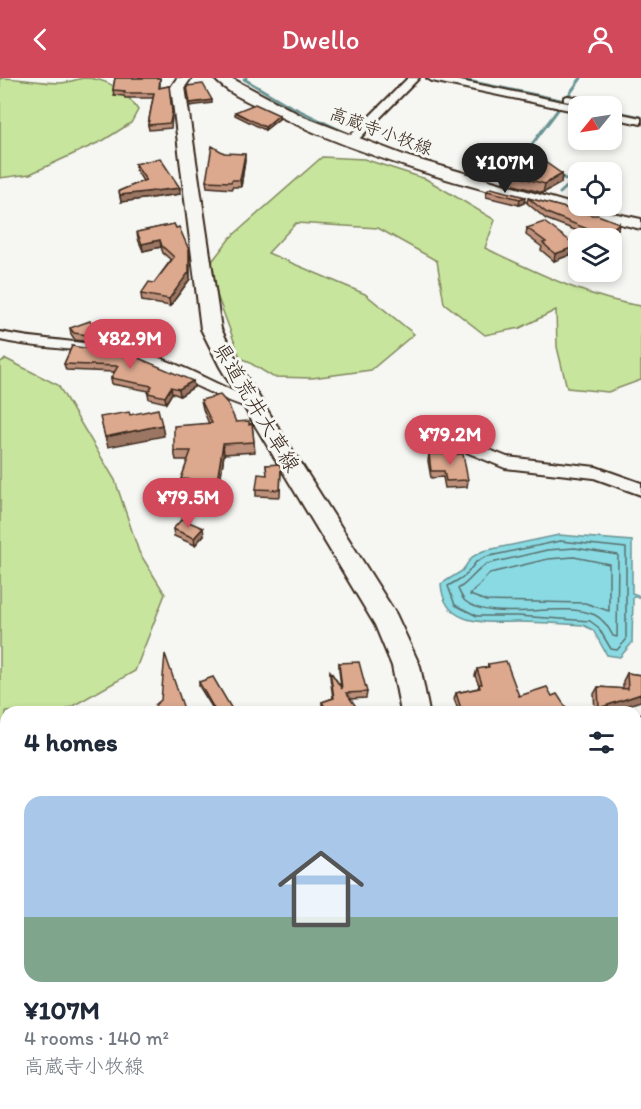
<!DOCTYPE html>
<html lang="en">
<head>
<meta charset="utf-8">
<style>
  body { margin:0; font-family:Itim,"Klee One",sans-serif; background:#f6f6f7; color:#1f2937; height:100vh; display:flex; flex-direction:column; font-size:22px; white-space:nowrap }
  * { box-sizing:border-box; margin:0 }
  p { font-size:20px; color:#747a83 }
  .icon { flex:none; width:33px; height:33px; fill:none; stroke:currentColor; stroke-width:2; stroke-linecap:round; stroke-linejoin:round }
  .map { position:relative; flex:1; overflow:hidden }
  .sheet { position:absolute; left:0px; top:628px; width:642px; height:404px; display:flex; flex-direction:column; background:#fff; border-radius:18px 18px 0 0; box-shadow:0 3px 9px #0003 }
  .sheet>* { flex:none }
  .needle { width:39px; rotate:240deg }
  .controls { position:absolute; left:568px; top:18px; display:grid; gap:12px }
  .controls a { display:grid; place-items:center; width:54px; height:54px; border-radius:12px; background:#fff; box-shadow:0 3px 9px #0003; font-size:30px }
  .price { position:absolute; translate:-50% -51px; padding:0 14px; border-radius:21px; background:#d1495b; color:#fff; font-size:20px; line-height:39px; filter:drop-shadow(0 2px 3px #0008) }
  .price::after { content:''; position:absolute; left:50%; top:36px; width:18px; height:14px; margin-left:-9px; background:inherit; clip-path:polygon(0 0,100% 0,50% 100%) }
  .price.active { background:#222; color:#fff }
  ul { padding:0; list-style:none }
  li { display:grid; align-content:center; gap:12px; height:318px; padding:0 24px }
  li+li { border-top:2px solid #e0e1e3 }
  li span { display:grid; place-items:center; height:186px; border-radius:18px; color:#555 }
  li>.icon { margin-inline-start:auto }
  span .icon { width:108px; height:108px; fill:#fffc; stroke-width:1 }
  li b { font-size:26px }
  h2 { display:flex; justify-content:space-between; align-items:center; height:72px; padding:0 24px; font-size:26px }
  header { display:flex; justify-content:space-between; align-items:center; height:78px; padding:0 24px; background:#d1495b; color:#fff; font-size:27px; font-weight:600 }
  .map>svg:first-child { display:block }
  .green { fill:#c7e59d; stroke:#81885e; stroke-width:1.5 }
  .water { fill:#89dae3; stroke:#6a9494; stroke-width:1.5 }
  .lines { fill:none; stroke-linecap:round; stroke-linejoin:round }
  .shore { stroke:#5a706d; stroke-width:1.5 }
  .stream { stroke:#6a9494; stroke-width:3 }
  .street-casing { stroke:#3b2a1e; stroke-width:4 }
  .secondary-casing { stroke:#3b2a1e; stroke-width:4 }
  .street { fill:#f6f6f2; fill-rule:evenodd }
  .secondary { fill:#f6f6f2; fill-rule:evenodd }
  .wall { fill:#bd917b; stroke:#3b2a1e; stroke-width:1.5 }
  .shaded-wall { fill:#9a7664; stroke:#3b2a1e; stroke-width:1.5 }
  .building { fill:#dca98f; stroke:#3b2a1e; stroke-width:1.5 }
  .labels { text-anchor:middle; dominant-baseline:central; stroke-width:6; stroke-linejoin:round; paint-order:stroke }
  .far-street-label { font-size:18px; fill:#3b2a1e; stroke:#f6f6f2 }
  .street-label { font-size:21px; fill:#3b2a1e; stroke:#f6f6f2 }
</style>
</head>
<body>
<header><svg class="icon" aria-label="back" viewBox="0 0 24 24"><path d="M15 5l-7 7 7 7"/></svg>Dwello<svg class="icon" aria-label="person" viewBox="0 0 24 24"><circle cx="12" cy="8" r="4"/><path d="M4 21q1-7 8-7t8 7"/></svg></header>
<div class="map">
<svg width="641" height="1031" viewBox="0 0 641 1031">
  <rect width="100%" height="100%" fill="#f6f6f2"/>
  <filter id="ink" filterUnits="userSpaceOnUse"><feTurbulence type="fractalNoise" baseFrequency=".0167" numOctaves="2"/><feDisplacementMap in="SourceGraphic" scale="12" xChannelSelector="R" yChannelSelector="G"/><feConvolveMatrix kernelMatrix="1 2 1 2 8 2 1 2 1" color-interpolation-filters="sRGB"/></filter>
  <g filter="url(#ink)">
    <path class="green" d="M 0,0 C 21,0 39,5 60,5 C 69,5 76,1 84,0 C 107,0 126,13 138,32 L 131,45 L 104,62 L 30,96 L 0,100 Z
      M 322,79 L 364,81 L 426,101 L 495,142 L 485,170 C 534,193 587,220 641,228 L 641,302 L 608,314 L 567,310 L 557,269 L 556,232 L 520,250 L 485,257 L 444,225 L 437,183 L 378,150 L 296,145 L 268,175 L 365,216 L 414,256 L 371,292 L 312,300 L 273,299 L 240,279 L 207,190 L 230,160 Z
      M 6,281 L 58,307 L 115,402 L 139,474 L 165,516 L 135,593 L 62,634 L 6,634 L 6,667 L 0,671 L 0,284 Z"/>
    <path class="water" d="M 559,457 L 632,463 L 632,515 L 638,517 L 639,519 L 633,519 L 632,565 L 620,579 L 607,577 L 593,552 L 583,547 C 562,546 540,544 518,544 C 487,544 444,550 441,506 L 462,493 L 472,479 L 483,473 Z"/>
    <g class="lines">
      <path class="shore" d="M 560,463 L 626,470 L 626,562 L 617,572 L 611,571 L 598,549 L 590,543 L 518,538 L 477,538 L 455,527 L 448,508 L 465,498 L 476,484 L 485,479 Z
        M 575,470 L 618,477 L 617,559 L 613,558 C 609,550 603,541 595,537 C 561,522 492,546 465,523 C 462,520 460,515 458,511 C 470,504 476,492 487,486 L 547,472 Z
        M 574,479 L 609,486 L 609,533 L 585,525 L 486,523 L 470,517 L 490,495 L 548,481 Z"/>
      <path class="stream" d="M 246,0 L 244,1 L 286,26 L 350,57
        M 453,0 L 590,28
        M 568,18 L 581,0
        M 612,33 L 641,39
        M 545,88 L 528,79 L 533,65 L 560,29
        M 558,96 L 571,105 L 560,115"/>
      <g class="street-casing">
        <path id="street" d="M 408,0 L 419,0 L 354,66 L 346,66 L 346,62 Z
          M 427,0 L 446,0 L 582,28 L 579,28 L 579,34 L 432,3 Z
          M 568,18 L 607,25 L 612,28 L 593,28 L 564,23 L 564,19 Z
          M 612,34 L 641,40 L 641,46 L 612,40 Z
          M 0,254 C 49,264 99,263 147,276 C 186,287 220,310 258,323 L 261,326 L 253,331 C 213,320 178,295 138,283 C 93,270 45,272 0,262 Z
          M 430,348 L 507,379 L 596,389 L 641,405 L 641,417 L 594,400 L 505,390 L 425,357 L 422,353 Z
          M 636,859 L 641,861 L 641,888 L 636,886 Z"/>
      </g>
      <g class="secondary-casing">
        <path id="secondary" d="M 177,0 L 191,0 L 185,9 L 221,251 L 240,289 L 396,536 L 420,588 L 429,634 L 401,634 L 392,588 L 375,547 L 220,289 L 201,251 L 171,9 Z
          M 214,0 L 231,0 L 304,39 L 409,79 L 579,128 L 641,141 L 641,151 C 516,121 389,92 272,35 C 254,26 227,16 214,0 Z
          M 357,1026 L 425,1026 L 425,1031 L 357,1031 Z"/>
      </g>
      <use href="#street" class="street"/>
      <use href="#secondary" class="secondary"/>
    </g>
    <path class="wall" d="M 115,0 L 160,0 L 160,10 L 169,8 L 172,39 L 171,50 L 149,52 L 148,47 L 153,20 L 125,20 L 124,18 L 114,17 L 113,12 Z
      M 235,34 L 279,37 L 279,41 L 265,52 L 235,37 Z
      M 224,75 L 245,82 L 241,109 L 232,109 L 232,111 L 207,109 L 206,103 Z
      M 135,86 L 180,116 L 121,124 L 119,113 L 143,103 L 136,92 Z
      M 505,95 L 562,96 L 561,105 L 543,115 L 503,104 Z
      M 487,113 L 525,119 L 524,125 L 519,127 L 486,119 Z
      M 528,120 L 619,145 L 618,151 L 606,160 L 596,160 L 546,141 L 527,125 Z
      M 174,146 L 190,179 L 190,201 L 170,228 L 142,223 L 141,216 L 154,205 L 171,182 L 163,175 L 161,169 L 143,173 L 138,161 L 137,154 Z
      M 527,150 L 575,175 L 554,183 L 541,172 L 542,169 L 526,157 Z
      M 92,246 L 171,263 L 172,269 L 164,279 L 129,270 L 75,262 L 71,256 L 70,250 Z
      M 72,268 L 194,309 L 180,318 L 172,315 L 166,325 L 149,321 L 148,315 L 149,313 L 112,306 L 111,300 L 114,294 L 66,292 L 64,286 Z
      M 201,322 L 236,344 L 252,346 L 255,374 L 224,376 L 219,412 L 182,410 L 181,401 L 188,382 L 176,382 L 174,373 L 209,346 L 203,331 Z
      M 429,376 L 468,402 L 467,409 L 445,410 L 443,399 L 431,400 L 428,383 Z
      M 266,387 L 281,390 L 280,419 L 256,418 L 256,411 L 267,397 Z
      M 173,451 L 204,457 L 195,467 L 174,458 Z
      M 339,585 L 367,614 L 366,620 L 350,621 L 360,634 L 325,634 L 322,630 L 322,624 L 333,620 L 330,599 L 330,593 L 341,609 L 339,592 Z
      M 488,586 L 519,618 L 552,618 L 569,634 L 459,634 L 454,621 L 456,615 L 478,610 L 479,607 L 475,598 L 477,591 L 487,590 Z
      M 627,595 L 641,597 L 606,634 L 595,634 L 594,616 L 598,609 L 623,611 L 623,603 Z
      M 199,604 L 233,634 L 215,634 L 199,608 Z
      M 641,636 L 641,670 L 636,669 L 636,639 Z
      M 6,874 L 6,921 L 1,921 L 0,920 L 0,895 Z
      M 636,890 L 641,904 L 641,973 L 636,961 L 640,958 L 636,949 Z
      M 591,1026 L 636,1026 L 641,1031 L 590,1031 L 589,1028 Z"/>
    <path class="shaded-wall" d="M 212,22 L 212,25 L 190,28 L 190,25 Z
      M 279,37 L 279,41 L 265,52 L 265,49 Z
      M 245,76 L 245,82 L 241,109 L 240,102 Z
      M 562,96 L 561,105 L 543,115 L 545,106 Z
      M 180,110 L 180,116 L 158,119 L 121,124 L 120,117 Z
      M 525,119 L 524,125 L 519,127 L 520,121 Z
      M 619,145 L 618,151 L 606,160 L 604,160 L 605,158 Z
      M 160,162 L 161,169 L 143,173 L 142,166 Z
      M 577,168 L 575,175 L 554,183 L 555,176 Z
      M 189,172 L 190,201 L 170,228 L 169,221 Z
      M 171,263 L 172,269 L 164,279 L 162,273 Z
      M 193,303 L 194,309 L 180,318 L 179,311 Z
      M 171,309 L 172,315 L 166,325 L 165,319 Z
      M 162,347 L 164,358 L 108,369 L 105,359 Z
      M 223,366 L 224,376 L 219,412 L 217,403 Z
      M 203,450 L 204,457 L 195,467 L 194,460 Z
      M 641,616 L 641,623 L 606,634 L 597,634 L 599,630 Z
      M 6,755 L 6,764 L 0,766 L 0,757 Z
      M 6,810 L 6,817 L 0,819 L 0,812 Z
      M 0,922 L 6,946 L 6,954 L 3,951 L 0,937 Z
      M 6,969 L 6,976 L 0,979 L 0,972 Z
      M 54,1026 L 57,1026 L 59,1031 L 55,1031 Z
      M 317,1026 L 323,1026 L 315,1031 L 309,1031 Z"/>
    <path class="building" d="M 115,0 L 160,0 L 159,10 L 169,8 L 172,34 L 170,45 L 148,47 L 154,15 L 124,15 L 125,13 L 113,12 Z
      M 203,6 L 212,22 L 190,25 L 187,8 Z
      M 255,26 L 279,37 L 265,49 L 235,34 Z
      M 212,68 L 224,75 L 245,76 L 240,102 L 232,102 L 231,104 L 206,103 Z
      M 160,80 L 180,110 L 120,117 L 119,113 L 146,102 L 135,86 Z
      M 521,81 L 538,86 L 542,82 L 562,96 L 545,106 L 505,95 Z
      M 491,110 L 525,119 L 520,121 L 487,113 Z
      M 528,120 L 592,137 L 598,137 L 619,145 L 605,158 L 547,135 Z
      M 544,144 L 577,168 L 555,176 L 543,165 L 546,164 L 527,150 Z
      M 174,146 L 176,150 L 179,149 L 189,172 L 189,194 L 169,221 L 141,216 L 149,204 L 154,205 L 174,179 L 162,168 L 160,162 L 142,166 L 137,154 Z
      M 90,243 L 92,246 L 110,249 L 131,249 L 171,263 L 162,273 L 128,263 L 74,255 L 70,250 Z
      M 72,268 L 136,279 L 193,303 L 179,311 L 171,309 L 165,319 L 148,315 L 152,308 L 111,300 L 118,288 L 64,286 Z
      M 220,317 L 228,326 L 236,344 L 249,343 L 249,347 L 252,346 L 254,364 L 223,366 L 217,403 L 181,401 L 191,373 L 174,373 L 174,348 L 212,345 L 201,322 Z
      M 158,331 L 162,347 L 105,359 L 100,339 L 129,334 L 130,337 Z
      M 429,376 L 463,376 L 468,402 L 446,403 L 444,393 L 431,393 Z
      M 279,386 L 281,390 L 280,412 L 256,411 L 258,396 L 267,397 L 266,387 Z
      M 182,441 L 203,450 L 194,460 L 173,451 Z
      M 165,576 L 185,634 L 158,634 L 155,627 L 161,622 Z
      M 506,583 L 519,618 L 547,609 L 552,618 L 557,616 L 569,634 L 462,634 L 456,615 L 480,610 L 479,606 L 482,606 L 477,591 L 489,589 L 488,586 Z
      M 359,584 L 367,614 L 346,615 L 360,634 L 328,634 L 322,624 L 334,620 L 330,593 L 342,611 L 339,585 Z
      M 627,595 L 641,597 L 641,616 L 599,630 L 598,609 L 628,611 Z
      M 213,599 L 233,633 L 229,634 L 216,634 L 199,604 Z
      M 641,636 L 641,663 L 637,663 L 636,642 L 636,639 Z
      M 6,706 L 6,755 L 0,757 L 0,708 Z
      M 4,791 L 6,810 L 0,812 L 0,792 Z
      M 6,874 L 6,917 L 0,918 L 0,895 L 2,875 Z
      M 636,890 L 641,904 L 641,948 L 636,937 Z
      M 0,937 L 3,951 L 6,950 L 6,969 L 0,972 Z
      M 636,1018 L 641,1018 L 641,1031 L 596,1031 L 594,1026 L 636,1026 Z
      M 10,1026 L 54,1026 L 55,1031 L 1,1031 Z
      M 116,1026 L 181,1026 L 181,1027 L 185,1026 L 187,1031 L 119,1031 Z
      M 254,1026 L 317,1026 L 309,1031 L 256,1031 Z
      M 463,1026 L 557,1026 L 559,1031 L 452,1031 L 463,1029 Z"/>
  </g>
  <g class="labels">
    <g class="far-street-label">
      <text transform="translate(381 53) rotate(20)">高蔵寺小牧線</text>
    </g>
    <g class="street-label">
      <text transform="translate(257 329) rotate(59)">県道荒井大草線</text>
    </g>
  </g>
</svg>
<div class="controls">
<a><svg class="needle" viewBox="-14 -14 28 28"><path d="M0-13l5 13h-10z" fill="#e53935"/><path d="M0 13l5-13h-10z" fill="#747a83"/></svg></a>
<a><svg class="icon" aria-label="locate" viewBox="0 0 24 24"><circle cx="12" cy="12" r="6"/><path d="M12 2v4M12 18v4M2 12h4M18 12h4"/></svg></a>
<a><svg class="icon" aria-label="layers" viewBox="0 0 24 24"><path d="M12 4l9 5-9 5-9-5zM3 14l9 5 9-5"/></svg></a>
</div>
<b class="price active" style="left:505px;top:116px">¥107M</b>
<b class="price" style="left:130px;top:292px">¥82.9M</b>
<b class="price" style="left:450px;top:388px">¥79.2M</b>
<b class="price" style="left:188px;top:451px">¥79.5M</b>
<section class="sheet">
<h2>4 homes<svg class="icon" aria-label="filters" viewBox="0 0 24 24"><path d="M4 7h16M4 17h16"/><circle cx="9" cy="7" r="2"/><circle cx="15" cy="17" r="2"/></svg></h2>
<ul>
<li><span style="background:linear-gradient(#a9c7e8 65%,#7fa58c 0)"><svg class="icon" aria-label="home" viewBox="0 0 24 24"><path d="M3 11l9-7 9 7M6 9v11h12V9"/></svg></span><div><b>¥107M</b><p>4 rooms · 140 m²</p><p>高蔵寺小牧線</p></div></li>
</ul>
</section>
</div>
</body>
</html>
